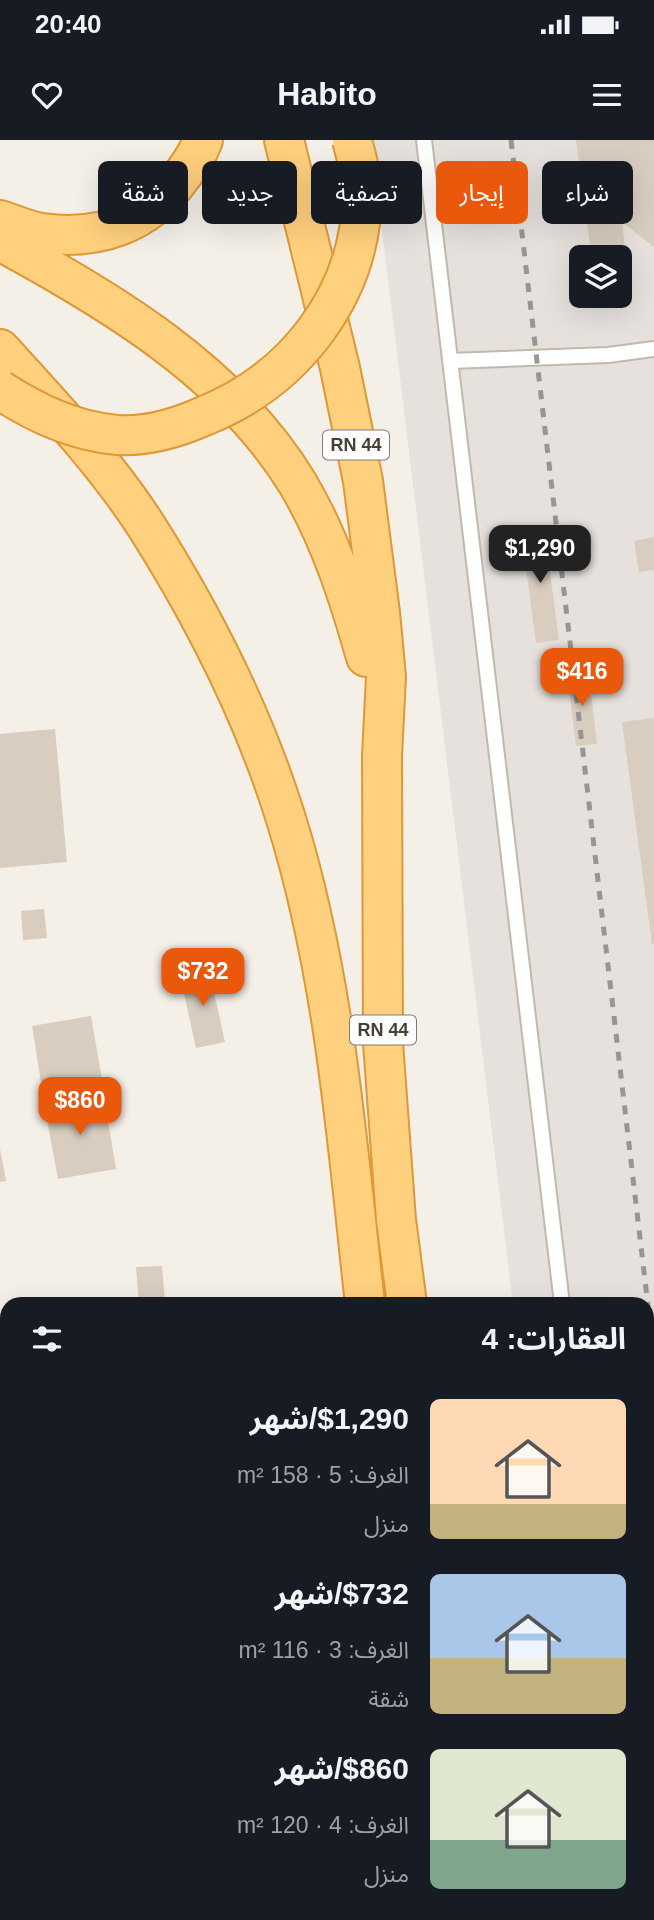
<!DOCTYPE html>
<html lang="ar">
<head>
<meta charset="utf-8">
<style>
  body { margin:0; font-family:Helvetica,"Noto Sans Arabic",sans-serif; background:#242831; color:#f1f3f6; direction:rtl; height:100vh; display:flex; flex-direction:column; font-size:26px; white-space:nowrap }
  * { box-sizing:border-box; margin:0 }
  p { font-size:23px; color:#9ea1a6 }
  .icon { flex:none; width:38px; height:38px; fill:none; stroke:currentColor; stroke-width:2; stroke-linecap:round; stroke-linejoin:round }
  .map { position:relative; flex:1; overflow:hidden; direction:ltr }
  .drawer { position:absolute; left:0px; top:1157px; width:654px; height:625px; display:flex; flex-direction:column; background:#171b24; border-radius:21px 21px 0 0; box-shadow:0 7px 28px #0002; direction:rtl }
  .drawer>* { flex:none }
  .hud { position:absolute; left:21px; top:21px; width:612px; height:63px; direction:rtl; display:flex; gap:14px }
  .controls { position:absolute; left:569px; top:105px; display:grid; gap:14px }
  .controls a { display:grid; place-items:center; width:63px; height:63px; border-radius:10px; background:#171b24; box-shadow:0 7px 28px #0002; font-size:35px }
  .price { position:absolute; translate:-50% -60px; padding:0 16px; border-radius:14px; background:#ea580c; color:#fff; font-size:23px; line-height:46px; filter:drop-shadow(0 2px 4px #0008) }
  .price::after { content:''; position:absolute; left:50%; top:42px; width:21px; height:16px; margin-left:-10px; background:inherit; clip-path:polygon(0 0,100% 0,50% 100%) }
  .price.on { background:#222; color:#fff }
  ul { padding:0; list-style:none }
  li { display:flex; align-items:center; gap:21px; height:175px; padding:0 28px }
  li span { display:grid; place-items:center; flex:none; width:196px; height:140px; border-radius:10px; color:#555 }
  li>.icon { margin-inline-start:auto }
  span .icon { width:84px; height:84px; fill:#fffc; stroke-width:1 }
  li b { font-size:30px }
  h2 { display:flex; justify-content:space-between; align-items:center; height:84px; padding:0 28px; font-size:30px }
  .chip { padding:0 24px; border-radius:10px; background:#171b24; box-shadow:0 7px 28px #0002; font-size:24px; line-height:63px }
  .chip.on { background:#ea580c; color:#fff }
  .status { display:flex; justify-content:space-between; align-items:center; height:49px; padding:0 35px; background:#171b24; direction:ltr }
  .status svg { height:19px; fill:currentColor }
  header { display:flex; justify-content:space-between; align-items:center; height:91px; padding:0 28px; background:#171b24; font-size:32px; font-weight:600 }
  .map>svg:first-child { display:block }
  .industrial { fill:#e6e1dc; fill-rule:evenodd }
  .building { fill:#d8cdbf }
  .lines { fill:none; stroke-linecap:round; stroke-linejoin:round }
  .service-casing { stroke:#c2b9ad; stroke-width:18 }
  .trunk-casing { stroke:#df9836; stroke-width:42 }
  .service { stroke:#fff; stroke-width:14 }
  .trunk { stroke:#ffd07e; stroke-width:38 }
  .rail { stroke:#969696; stroke-width:5; stroke-dasharray:9 9; stroke-linecap:butt }
  .trunk-bridge-casing { stroke:#df9836; stroke-width:42; stroke-linecap:butt }
  .trunk-bridge { stroke:#ffd07e; stroke-width:38 }
  .labels { text-anchor:middle; dominant-baseline:central; stroke-width:7; stroke-linejoin:round; paint-order:stroke }
  .shield { fill:#fff; stroke:#7e7972; stroke-width:2 }
  .shield-label { font-size:18px; font-weight:bold; fill:#473f36 }
</style>
</head>
<body>
<div class="status"><b>20:40</b><svg viewBox="0 0 49 12"><path d="M0 12V9h3v3zM5 12V6h3v6zM10 12V3h3v9zM15 12V0h3v12zM26 1h20v11H26zM47 4h2v5h-2z"/></svg></div>
<header><svg class="icon" aria-label="menu" viewBox="0 0 24 24"><path d="M4 6h16M4 12h16M4 18h16"/></svg>Habito<svg class="icon" aria-label="heart" viewBox="0 0 24 24"><path d="M12 20l-8-8c-3-5 5-10 8-4 3-6 11-1 8 4z"/></svg></header>
<div class="map">
<svg width="654" height="1780" viewBox="0 0 654 1780">
  <rect width="100%" height="100%" fill="#f4efe7"/>
  <path class="industrial" d="M 371,0 L 654,0 L 654,1780 L 588,1780 L 587,1775 L 648,1774 L 648,1164 L 513,1164 ZM 581,117 L 620,117 L 620,156 L 581,156 Z"/>
  <path class="building" d="M 576,0 L 654,0 L 654,107 L 622,82 L 625,108 L 591,112 Z
    M 544,387 L 559,500 L 536,503 L 521,390 Z
    M 654,397 L 654,430 L 639,432 L 634,401 Z
    M 588,529 L 597,604 L 576,606 L 567,532 Z
    M 654,578 L 654,804 L 652,804 L 622,582 Z
    M 55,589 L 67,722 L 0,728 L 0,594 Z
    M 44,769 L 47,798 L 23,800 L 21,771 Z
    M 209,829 L 225,902 L 196,908 L 180,835 Z
    M 91,876 L 103,945 L 43,955 L 32,886 Z
    M 83,951 L 86,967 L 105,963 L 116,1029 L 58,1039 L 46,974 L 61,971 L 58,955 Z
    M 0,1009 L 6,1041 L 0,1042 Z
    M 162,1126 L 165,1162 L 139,1164 L 136,1127 Z
    M 7,1250 L 7,1345 L 0,1347 L 0,1251 Z"/>
  <g class="lines">
    <g class="service-casing">
      <path id="service" d="M 424,0 L 562,1164
        M 450,221 L 608,215 L 654,209
        M 635,1774 L 636,1780
        M 423,1780 L 431,1774"/>
    </g>
    <g class="trunk-casing">
      <path id="trunk" d="M 284,0 L 340,228 L 363,341 L 380,473 L 386,537 L 382,616 L 383,903 L 396,1080 L 407,1164
        M 0,80 C 13,84 28,91 42,93 C 98,101 147,84 181,37 C 190,25 198,14 203,0
        M 0,101 C 111,161 231,233 298,344 C 330,398 349,457 366,517
        M 0,209 C 51,265 104,321 145,384 C 203,475 254,576 286,679 C 335,836 347,1002 365,1164
        M 447,1774 L 448,1780
        M 480,1774 L 481,1780"/>
    </g>
    <use href="#service" class="service"/>
    <use href="#trunk" class="trunk"/>
    <path class="rail" d="M 511,0 L 654,1217"/>
    <g class="trunk-bridge-casing">
      <path id="trunk-bridge" d="M 0,250 C 36,273 73,291 117,295 C 147,297 177,288 204,276 C 294,240 360,156 362,57 C 362,38 357,19 352,0"/>
    </g>
    <use href="#trunk-bridge" class="trunk-bridge"/>
  </g>
  <g class="labels">
    <g class="shield">
      <rect x="323" y="290.5" width="66" height="29" rx="5"/>
      <rect x="350" y="875.5" width="66" height="29" rx="5"/>
    </g>
    <g class="shield-label">
      <text x="356" y="305">RN 44</text>
      <text x="383" y="890">RN 44</text>
    </g>
  </g>
</svg>
<div class="controls">
<a><svg class="icon" aria-label="layers" viewBox="0 0 24 24"><path d="M12 4l9 5-9 5-9-5zM3 14l9 5 9-5"/></svg></a>
</div>
<b class="price on" style="left:540px;top:445px">$1,290</b>
<b class="price" style="left:582px;top:568px">$416</b>
<b class="price" style="left:203px;top:868px">$732</b>
<b class="price" style="left:80px;top:997px">$860</b>
<div class="hud">
<a class="chip">شراء</a>
<a class="chip on">إيجار</a>
<a class="chip">تصفية</a>
<a class="chip">جديد</a>
<a class="chip">شقة</a>
</div>
<section class="drawer">
<h2>العقارات: 4<svg class="icon" aria-label="filters" viewBox="0 0 24 24"><path d="M4 7h16M4 17h16"/><circle cx="9" cy="7" r="2"/><circle cx="15" cy="17" r="2"/></svg></h2>
<ul>
<li><span style="background:linear-gradient(#ffd9b3 75%,#c2b280 0)"><svg class="icon" aria-label="home" viewBox="0 0 24 24"><path d="M3 11l9-7 9 7M6 9v11h12V9"/></svg></span><div><b>$1,290/شهر</b><p>الغرف: 5 · 158 m²</p><p>منزل</p></div></li>
<li><span style="background:linear-gradient(#a9c7e8 60%,#c2b280 0)"><svg class="icon" aria-label="home" viewBox="0 0 24 24"><path d="M3 11l9-7 9 7M6 9v11h12V9"/></svg></span><div><b>$732/شهر</b><p>الغرف: 3 · 116 m²</p><p>شقة</p></div></li>
<li><span style="background:linear-gradient(#dfe7d0 65%,#7fa58c 0)"><svg class="icon" aria-label="home" viewBox="0 0 24 24"><path d="M3 11l9-7 9 7M6 9v11h12V9"/></svg></span><div><b>$860/شهر</b><p>الغرف: 4 · 120 m²</p><p>منزل</p></div></li>
</ul>
</section>
</div>
</body>
</html>
